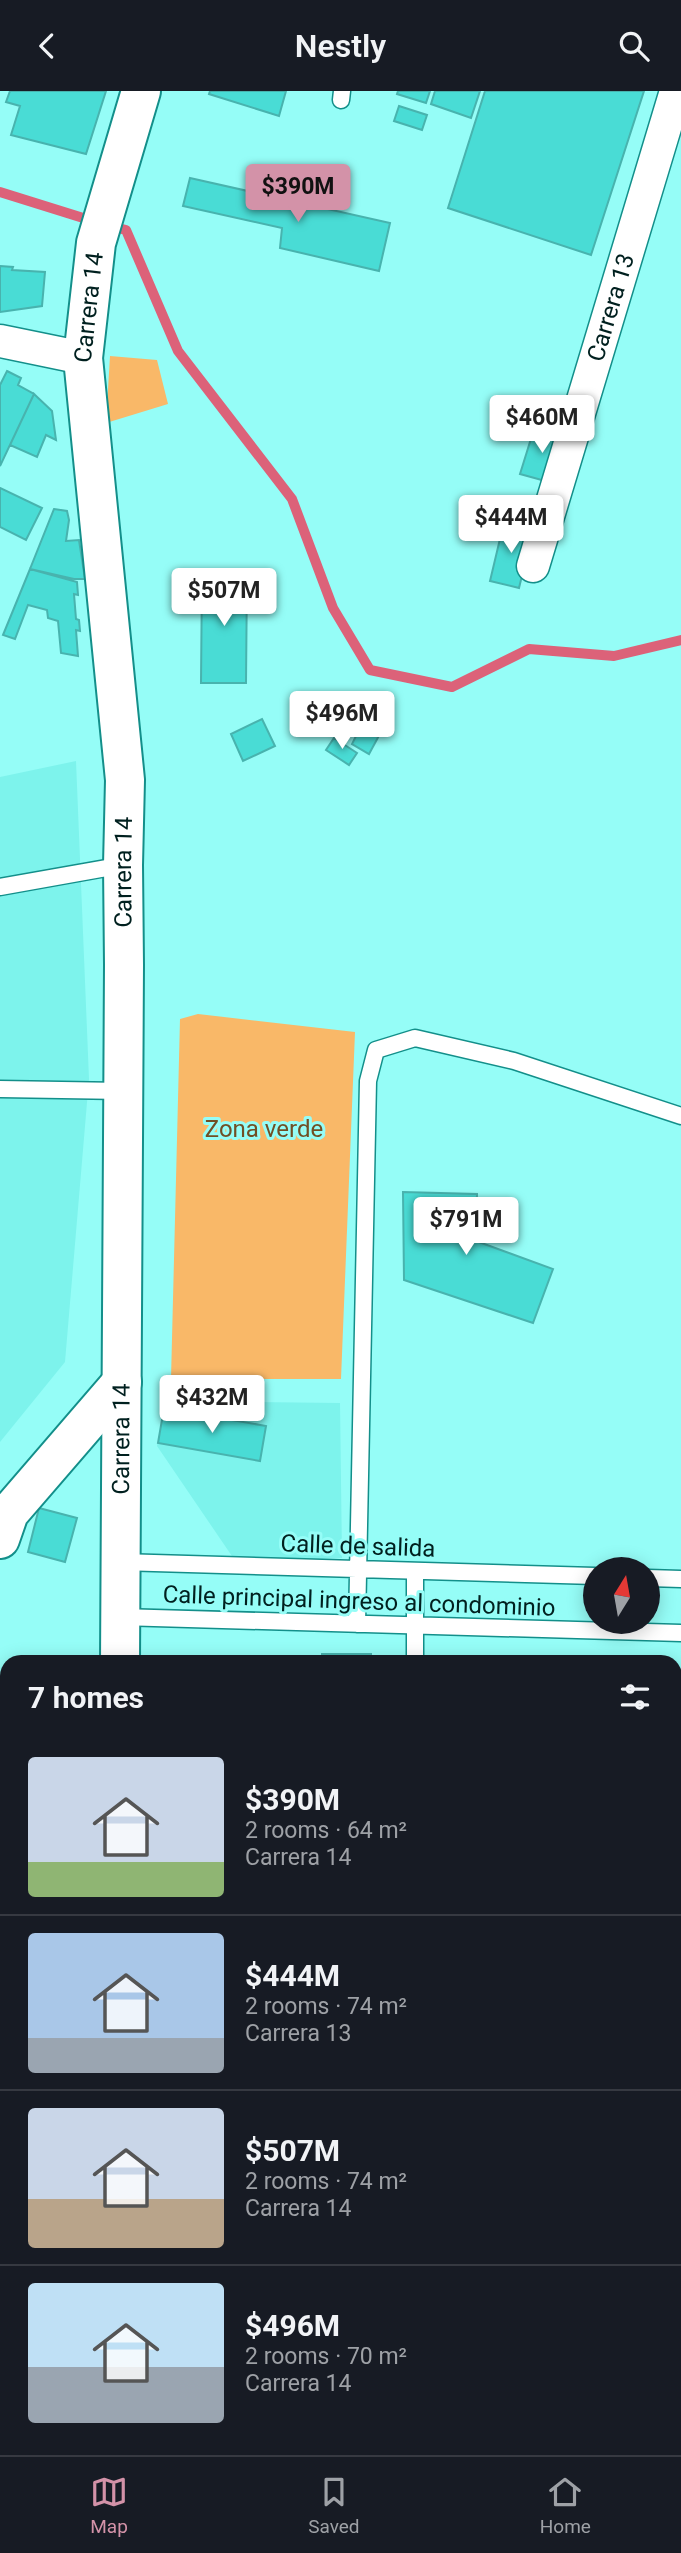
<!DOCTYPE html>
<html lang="en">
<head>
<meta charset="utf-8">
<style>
  body { margin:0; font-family:Roboto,sans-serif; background:#242831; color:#f1f3f6; height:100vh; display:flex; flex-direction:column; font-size:26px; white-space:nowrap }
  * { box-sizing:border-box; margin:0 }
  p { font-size:23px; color:#9ea1a6 }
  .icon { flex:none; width:38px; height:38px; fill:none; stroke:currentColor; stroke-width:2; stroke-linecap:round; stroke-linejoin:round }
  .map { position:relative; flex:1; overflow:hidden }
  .sheet { position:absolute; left:0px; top:1564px; width:682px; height:800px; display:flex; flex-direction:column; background:#171b24; border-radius:21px 21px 0 0; box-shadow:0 4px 18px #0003 }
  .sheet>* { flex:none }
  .needle { width:46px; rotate:11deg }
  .fabs { position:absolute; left:583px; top:1466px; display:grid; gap:14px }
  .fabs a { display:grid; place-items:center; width:77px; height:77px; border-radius:50%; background:#171b24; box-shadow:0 4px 18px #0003; font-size:35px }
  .price { position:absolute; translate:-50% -60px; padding:0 16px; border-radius:7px; background:#fff; color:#222; font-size:23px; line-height:46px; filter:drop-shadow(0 2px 4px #0008) }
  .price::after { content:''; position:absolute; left:50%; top:42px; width:21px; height:16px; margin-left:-10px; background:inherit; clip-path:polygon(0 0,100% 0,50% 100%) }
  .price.selected { background:#d392a8; color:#111 }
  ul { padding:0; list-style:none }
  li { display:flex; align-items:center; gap:21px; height:175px; padding:0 28px }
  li+li { border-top:2px solid #363941 }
  li span { display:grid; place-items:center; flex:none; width:196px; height:140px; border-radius:7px; color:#555 }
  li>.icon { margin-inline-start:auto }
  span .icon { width:84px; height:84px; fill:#fffc; stroke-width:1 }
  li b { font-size:30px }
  h2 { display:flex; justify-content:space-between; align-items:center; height:84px; padding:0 28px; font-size:30px }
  header { display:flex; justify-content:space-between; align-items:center; height:91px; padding:0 28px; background:#171b24; font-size:32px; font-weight:600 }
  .tab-bar { display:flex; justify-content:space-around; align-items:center; height:98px; border-top:2px solid #363941; background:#171b24; font-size:19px; color:#9ea1a6 }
  .tab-bar a { display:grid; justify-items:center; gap:4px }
  .tab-bar .selected { color:#d392a8 }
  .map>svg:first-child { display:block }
  .built { fill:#7df3ec }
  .green { fill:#f9b868 }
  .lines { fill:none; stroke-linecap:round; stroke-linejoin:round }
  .stream { stroke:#dc6279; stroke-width:10 }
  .building { fill:#49dcd5; stroke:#48b3ae; stroke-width:2 }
  .service-casing { stroke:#138f8a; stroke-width:19 }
  .minor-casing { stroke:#138f8a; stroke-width:35 }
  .tertiary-casing { stroke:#138f8a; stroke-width:42 }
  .service { stroke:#fff; stroke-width:16 }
  .minor { stroke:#fff; stroke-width:32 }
  .tertiary { stroke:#fff; stroke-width:38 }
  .labels { text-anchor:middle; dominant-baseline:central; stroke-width:6; stroke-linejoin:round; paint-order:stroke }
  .street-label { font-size:24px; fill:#00201f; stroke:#95fdf7 }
  .park-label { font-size:24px; fill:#714f25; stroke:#95fdf7 }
</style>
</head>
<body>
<header><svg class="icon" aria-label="back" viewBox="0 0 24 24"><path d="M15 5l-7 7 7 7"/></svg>Nestly<svg class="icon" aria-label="search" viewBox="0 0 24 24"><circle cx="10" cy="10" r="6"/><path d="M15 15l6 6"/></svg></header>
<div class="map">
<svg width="681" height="2364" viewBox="0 0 681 2364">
  <rect width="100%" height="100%" fill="#95fdf7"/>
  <path class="built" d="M 76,670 L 89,988 L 65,1271 L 0,1351 L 0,686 Z
    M 166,1310 L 340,1312 L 342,1467 L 236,1471 L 157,1355 Z"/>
  <path class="green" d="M 110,265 L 157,269 L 168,313 L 106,332 Z
    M 198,923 L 355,941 L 341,1288 L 171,1288 L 180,928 Z"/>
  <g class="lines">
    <path class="stream" d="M 0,101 L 96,131
      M 110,135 L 126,139 L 178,260 L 292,408 L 333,517 L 370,579 L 452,596 L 529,558 L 614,565 L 681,549"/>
  </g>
  <path class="building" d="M 10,0 L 106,0 L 86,63 L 11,44 L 20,15 L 6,11 Z
    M 210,0 L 286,0 L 279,25 L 209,3 Z
    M 398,0 L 430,0 L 426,12 L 397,3 Z
    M 435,0 L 480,0 L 471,27 L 431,13 Z
    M 485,0 L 644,0 L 591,164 L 448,117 Z
    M 399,15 L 427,24 L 422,39 L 394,30 Z
    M 190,87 L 390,132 L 379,180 L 280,157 L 282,137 L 183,115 Z
    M 0,175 L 13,176 L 12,179 L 45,181 L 42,215 L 0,221 Z
    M 7,280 L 21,287 L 18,294 L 34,303 L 0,375 L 0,294 Z
    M 34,303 L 52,320 L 56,349 L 46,344 L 37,366 L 10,354 Z
    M 534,338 L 563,345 L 549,391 L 520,383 Z
    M 0,397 L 42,417 L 26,449 L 0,436 Z
    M 511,411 L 540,418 L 533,439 L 504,431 Z
    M 54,418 L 67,420 L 69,429 L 66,450 L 79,449 L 85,488 L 74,488 L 30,478 Z
    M 504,431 L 533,439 L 519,497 L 490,490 Z
    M 30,478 L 77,491 L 78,504 L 74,503 L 76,528 L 79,529 L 80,540 L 76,539 L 78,565 L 61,562 L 58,530 L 48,527 L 47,519 L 28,514 L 15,548 L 3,544 Z
    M 202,482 L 247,482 L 246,592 L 201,592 Z
    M 262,628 L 275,655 L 243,670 L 231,643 Z
    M 363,631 L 381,641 L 369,663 L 352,653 Z
    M 334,647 L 357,662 L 349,674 L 326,659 Z
    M 403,1101 L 477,1103 L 476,1150 L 553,1178 L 533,1232 L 404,1189 Z
    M 164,1317 L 266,1335 L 260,1370 L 158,1352 Z
    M 39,1417 L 77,1427 L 65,1471 L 28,1461 Z
    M 322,1563 L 371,1563 L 371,1572 L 322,1572 Z
    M 0,1751 L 7,1751 L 7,1990 L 0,1990 Z
    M 676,1976 L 681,1977 L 681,2016 L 676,2016 Z
    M 676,2229 L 681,2229 L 681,2272 L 676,2271 Z
    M 13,2357 L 84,2357 L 83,2364 L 12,2364 Z
    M 193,2357 L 279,2357 L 279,2364 L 193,2364 Z"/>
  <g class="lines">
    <g class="service-casing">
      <path id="service" d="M 341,9 L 342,0
        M 0,796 L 123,774
        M 0,998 L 123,1000
        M 120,1471 L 595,1485
        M 648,1487 L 681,1488
        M 120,1526 L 681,1542
        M 357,1533 L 368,990 L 376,959 L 415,947 L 514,970 L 681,1025
        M 415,1572 L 415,1480
        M 676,2053 L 681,2053
        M 398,2364 L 398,2357"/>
    </g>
    <g class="minor-casing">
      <g id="minor">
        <path d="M 0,250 L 83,267"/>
        <path id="s1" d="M 533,475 L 676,0"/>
        <path d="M 0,2236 L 7,2236"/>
      </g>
    </g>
    <g class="tertiary-casing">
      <g id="tertiary">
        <path d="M 0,1448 L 9,1422 L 122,1291"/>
        <path id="s2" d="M 120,1572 L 124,874 L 123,774 L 125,689 L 83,267 L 96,152 L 141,0"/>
        <path d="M 116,2364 L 116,2357"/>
      </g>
    </g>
    <use href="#service" class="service"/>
    <use href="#minor" class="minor"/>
    <use href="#tertiary" class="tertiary"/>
  </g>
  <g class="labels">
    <g class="street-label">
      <text stroke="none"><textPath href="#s2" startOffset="1358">Carrera 14</textPath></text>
      <text stroke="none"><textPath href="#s1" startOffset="270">Carrera 13</textPath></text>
      <text stroke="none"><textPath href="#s2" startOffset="791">Carrera 14</textPath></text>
      <text stroke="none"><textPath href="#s2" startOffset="224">Carrera 14</textPath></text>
      <text transform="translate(358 1455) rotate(2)">Calle de salida</text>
      <text transform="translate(359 1510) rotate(2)">Calle principal ingreso al condominio</text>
    </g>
    <g class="park-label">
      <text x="264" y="1038">Zona verde</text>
    </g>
  </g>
</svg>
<div class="fabs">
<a><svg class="needle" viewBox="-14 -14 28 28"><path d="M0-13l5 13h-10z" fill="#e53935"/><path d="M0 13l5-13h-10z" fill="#9ea1a6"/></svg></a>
</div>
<b class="price selected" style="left:298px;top:133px">$390M</b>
<b class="price" style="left:542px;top:364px">$460M</b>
<b class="price" style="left:511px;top:464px">$444M</b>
<b class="price" style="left:224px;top:537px">$507M</b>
<b class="price" style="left:342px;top:660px">$496M</b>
<b class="price" style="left:466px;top:1166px">$791M</b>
<b class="price" style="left:212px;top:1344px">$432M</b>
<section class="sheet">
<h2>7 homes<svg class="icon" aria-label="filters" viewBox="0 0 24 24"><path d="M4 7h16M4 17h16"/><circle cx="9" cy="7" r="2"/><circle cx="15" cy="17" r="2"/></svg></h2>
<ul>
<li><span style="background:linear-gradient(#c9d6e8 75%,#8fb573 0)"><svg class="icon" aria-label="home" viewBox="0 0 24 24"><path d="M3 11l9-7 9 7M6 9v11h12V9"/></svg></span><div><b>$390M</b><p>2 rooms · 64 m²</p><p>Carrera 14</p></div></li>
<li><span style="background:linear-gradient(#a9c7e8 75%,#9aa5b1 0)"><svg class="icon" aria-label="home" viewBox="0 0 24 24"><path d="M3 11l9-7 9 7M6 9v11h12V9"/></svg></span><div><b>$444M</b><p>2 rooms · 74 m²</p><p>Carrera 13</p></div></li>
<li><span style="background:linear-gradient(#c9d6e8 65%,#b9a48a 0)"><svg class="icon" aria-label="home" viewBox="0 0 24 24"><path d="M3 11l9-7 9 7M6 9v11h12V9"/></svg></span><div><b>$507M</b><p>2 rooms · 74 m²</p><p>Carrera 14</p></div></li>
<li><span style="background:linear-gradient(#bfe0f5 60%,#9aa5b1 0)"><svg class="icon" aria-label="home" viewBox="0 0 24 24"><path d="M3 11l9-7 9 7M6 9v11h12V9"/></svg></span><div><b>$496M</b><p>2 rooms · 70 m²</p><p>Carrera 14</p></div></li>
</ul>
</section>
</div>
<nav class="tab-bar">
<a class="selected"><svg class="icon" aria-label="map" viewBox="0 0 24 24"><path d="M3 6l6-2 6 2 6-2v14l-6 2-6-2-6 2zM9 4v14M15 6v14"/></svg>Map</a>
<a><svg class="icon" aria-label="saved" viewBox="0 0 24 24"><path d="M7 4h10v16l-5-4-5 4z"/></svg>Saved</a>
<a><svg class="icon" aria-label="home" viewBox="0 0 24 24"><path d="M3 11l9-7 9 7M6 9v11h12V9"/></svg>Home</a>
</nav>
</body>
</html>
